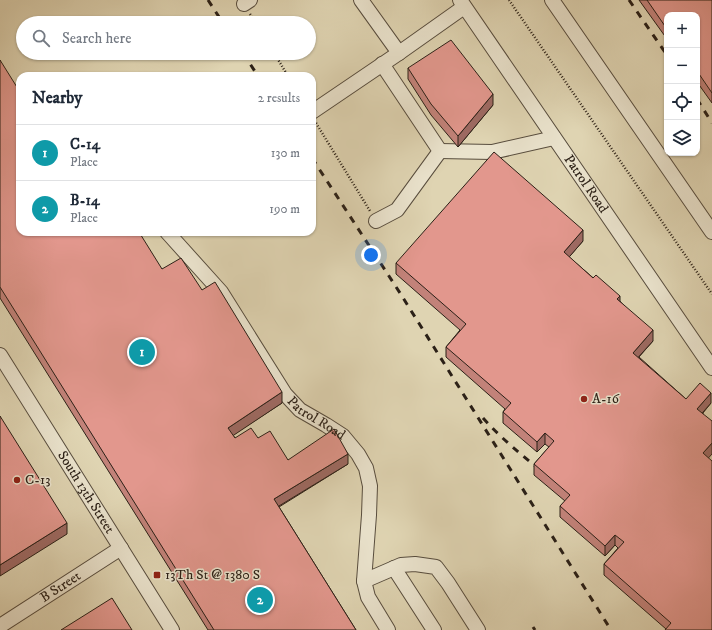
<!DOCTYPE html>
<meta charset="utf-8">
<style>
body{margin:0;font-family:"IM FELL DW Pica",serif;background:#f2f2f3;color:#1f2937}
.controls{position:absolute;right:12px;top:12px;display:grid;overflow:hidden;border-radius:8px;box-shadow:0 1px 3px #0004}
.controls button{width:36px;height:36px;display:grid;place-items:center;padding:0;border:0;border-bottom:1px solid #e0e1e3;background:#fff;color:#1f2937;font:20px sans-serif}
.you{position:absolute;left:371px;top:255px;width:14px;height:14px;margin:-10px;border:3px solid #fff;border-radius:50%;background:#1a73e8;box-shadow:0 0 0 6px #1a73e833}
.badge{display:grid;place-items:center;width:26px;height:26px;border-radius:50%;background:#d93025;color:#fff;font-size:13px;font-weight:700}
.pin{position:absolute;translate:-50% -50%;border:2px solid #fff;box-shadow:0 1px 4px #0006}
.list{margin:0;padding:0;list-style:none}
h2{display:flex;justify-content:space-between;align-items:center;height:52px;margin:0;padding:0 16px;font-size:17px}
h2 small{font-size:13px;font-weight:400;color:#747a83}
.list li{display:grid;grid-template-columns:26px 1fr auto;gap:12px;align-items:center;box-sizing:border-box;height:56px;padding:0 16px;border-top:1px solid #e0e1e3}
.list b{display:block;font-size:15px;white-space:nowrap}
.list p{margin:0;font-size:13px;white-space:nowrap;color:#747a83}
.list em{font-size:13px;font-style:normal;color:#747a83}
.icon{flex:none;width:22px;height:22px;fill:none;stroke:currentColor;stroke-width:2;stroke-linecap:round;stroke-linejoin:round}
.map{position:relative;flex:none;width:712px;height:630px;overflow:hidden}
.search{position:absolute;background:#fff;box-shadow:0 1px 3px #0004;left:16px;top:16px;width:300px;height:44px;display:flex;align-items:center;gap:10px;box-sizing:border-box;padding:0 14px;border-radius:22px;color:#747a83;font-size:15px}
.panel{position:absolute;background:#fff;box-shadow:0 1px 3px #0004;left:16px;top:72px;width:300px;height:164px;border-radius:12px}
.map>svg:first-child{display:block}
</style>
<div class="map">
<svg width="712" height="630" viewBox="0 0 712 630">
<rect width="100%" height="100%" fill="#dfd4b2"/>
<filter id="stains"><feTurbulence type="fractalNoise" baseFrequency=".005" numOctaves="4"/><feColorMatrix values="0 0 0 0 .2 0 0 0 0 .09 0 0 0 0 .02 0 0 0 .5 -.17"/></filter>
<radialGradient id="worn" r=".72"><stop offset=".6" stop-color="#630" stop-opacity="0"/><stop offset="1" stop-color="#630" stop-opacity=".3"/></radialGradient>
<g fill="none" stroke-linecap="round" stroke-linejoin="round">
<defs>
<g id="minor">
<path d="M 361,0 L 399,53"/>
<path id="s1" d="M 460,0 L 712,368"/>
<path d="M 552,0 L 712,232"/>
<path d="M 244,4 L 250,0"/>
<path d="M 312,112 L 399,53 L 464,7"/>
<path d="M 440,151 L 492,152 L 554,138"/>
<path d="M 376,221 L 397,210 L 440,151 L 382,64"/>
<path id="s2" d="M 167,232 L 221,292 L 285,394 L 300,410 L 326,425 L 343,436 L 358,454 L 366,468 L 370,486 L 369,515 L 364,581 L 368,597 L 388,630"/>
<path id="s3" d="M 0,355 L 172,630"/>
<path d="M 394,568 L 434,630"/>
<path d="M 364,581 L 401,565 L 415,564 L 436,567 L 448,583 L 478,630"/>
<path id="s4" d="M 0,626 L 121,548"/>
</g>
</defs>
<use href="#minor" stroke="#584d3e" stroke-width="16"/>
<g stroke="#2b2017" stroke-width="2.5" stroke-dasharray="1 2" stroke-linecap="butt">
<path d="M 509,0 L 712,294"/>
<path d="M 250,14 L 256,23"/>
<path d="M 274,53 L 288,76"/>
<path d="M 316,123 L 370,211"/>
</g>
<use href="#minor" stroke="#eae3cd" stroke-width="14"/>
<g stroke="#2b2017" stroke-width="3" stroke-dasharray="7 7" stroke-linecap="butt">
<path d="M 208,0 L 223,23"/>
<path d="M 629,0 L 667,55"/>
<path d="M 243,53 L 258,76"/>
<path d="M 697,99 L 712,123"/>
<path d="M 312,158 L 400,293 L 611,630"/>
<path d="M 483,418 C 500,437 519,453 539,469"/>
<path d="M 533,627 L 535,630"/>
</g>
</g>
<g fill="#c28279" stroke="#2b2017">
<path d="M 639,0 L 712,0 L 712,103 L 697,82 L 697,15 L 667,15 L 667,39 Z"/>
<path d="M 0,60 L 20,232 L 162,269 L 202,290 L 282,403 L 233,435 L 235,438 L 258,438 L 288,460 L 348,464 L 279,507 L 356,630 L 208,630 L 0,298 Z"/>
<path d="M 408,68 L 493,105 L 458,147 L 431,115 L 408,79 Z"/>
<path d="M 583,241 L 569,257 L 620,301 L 653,341 L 639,357 L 686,399 L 711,403 L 703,413 L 708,458 L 712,630 L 666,629 L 604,575 L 604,564 L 618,548 L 615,545 L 605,556 L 560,517 L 560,506 L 565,501 L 534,475 L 534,464 L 549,447 L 545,444 L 537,452 L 503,423 L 503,412 L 505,409 L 446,357 L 446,347 L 460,330 L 396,274 L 396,263 Z"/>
</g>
<g fill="#9e6a63" stroke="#2b2017">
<path d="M 493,94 L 493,105 L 458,147 L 458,136 Z"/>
<path d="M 583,230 L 583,241 L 564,263 L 564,252 Z"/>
<path d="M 620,296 L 620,306 L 617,299 Z"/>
<path d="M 653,330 L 653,341 L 633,363 L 633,353 Z"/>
<path d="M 282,392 L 282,403 L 228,439 L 228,428 Z"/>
<path d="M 711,393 L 711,403 L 697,419 L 697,409 Z"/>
<path d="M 545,433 L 545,444 L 537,452 L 537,442 Z"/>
<path d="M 712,443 L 712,454 L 703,464 L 703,453 Z"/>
<path d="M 348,454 L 348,464 L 274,509 L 274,499 Z"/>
<path d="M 67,523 L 67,534 L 0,576 L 0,565 Z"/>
<path d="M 615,535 L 615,545 L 605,556 L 605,546 Z"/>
</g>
<g fill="#e2978d" stroke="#2b2017">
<path d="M 647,0 L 712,0 L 712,93 L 697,71 L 697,15 L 667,15 L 667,29 Z"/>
<path d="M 451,40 L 493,94 L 458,136 L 431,104 L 408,68 Z"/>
<path d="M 0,60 L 20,92 L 20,232 L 139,232 L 162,269 L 181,258 L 202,290 L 215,282 L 282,392 L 228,428 L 235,438 L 251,428 L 258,438 L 270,431 L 288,460 L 334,429 L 348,454 L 274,499 L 356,630 L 214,630 L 0,287 Z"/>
<path d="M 494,152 L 583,230 L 564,252 L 593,278 L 596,275 L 620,296 L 617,299 L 653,330 L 633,353 L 686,399 L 700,383 L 711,393 L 697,409 L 712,421 L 712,443 L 703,453 L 712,461 L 712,630 L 665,630 L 671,623 L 604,564 L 624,542 L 615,535 L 605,546 L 560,506 L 570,495 L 534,464 L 554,441 L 545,433 L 537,442 L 503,412 L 511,403 L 446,347 L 466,324 L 396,263 Z"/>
<path d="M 0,416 L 67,523 L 0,565 Z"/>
<path d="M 112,598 L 132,630 L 61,630 Z"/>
</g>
<g fill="#8f2418" stroke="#eae3cd" stroke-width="1.5">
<circle cx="584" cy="399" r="4"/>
<circle cx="17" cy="480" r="4"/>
<rect x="153" y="571" width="8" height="8" rx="2"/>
</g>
<g text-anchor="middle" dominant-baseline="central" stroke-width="3" stroke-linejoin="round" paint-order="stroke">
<g font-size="14" fill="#2b2017" stroke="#eae3cd">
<text stroke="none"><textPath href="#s1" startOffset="223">Patrol Road</textPath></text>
<text stroke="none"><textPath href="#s2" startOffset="241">Patrol Road</textPath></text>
<text stroke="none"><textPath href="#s3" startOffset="162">South 13th Street</textPath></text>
<text stroke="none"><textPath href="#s4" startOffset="72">B Street</textPath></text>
</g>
<g font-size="14" fill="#2b2017" stroke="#eae3cd" text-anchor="start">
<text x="592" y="399">A-16</text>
<text x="25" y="480">C-13</text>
<text x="165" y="575">13Th St @ 1380 S</text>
</g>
</g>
<rect width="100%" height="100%" filter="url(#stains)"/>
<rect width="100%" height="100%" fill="url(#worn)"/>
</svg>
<div class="controls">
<button>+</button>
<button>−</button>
<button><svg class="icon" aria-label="locate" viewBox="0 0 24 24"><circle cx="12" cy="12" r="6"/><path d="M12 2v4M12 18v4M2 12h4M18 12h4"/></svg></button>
<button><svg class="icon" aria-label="layers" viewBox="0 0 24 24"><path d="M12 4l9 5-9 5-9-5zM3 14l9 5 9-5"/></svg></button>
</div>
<div class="you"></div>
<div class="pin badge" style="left:142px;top:352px;background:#0f9aa8">1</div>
<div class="pin badge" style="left:260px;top:600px;background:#0f9aa8">2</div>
<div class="search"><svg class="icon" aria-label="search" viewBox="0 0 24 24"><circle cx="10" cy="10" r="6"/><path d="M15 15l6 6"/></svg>Search here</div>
<section class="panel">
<h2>Nearby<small>2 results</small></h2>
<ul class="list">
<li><span class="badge" style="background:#0f9aa8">1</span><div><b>C-14</b><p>Place</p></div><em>130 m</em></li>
<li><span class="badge" style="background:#0f9aa8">2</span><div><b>B-14</b><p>Place</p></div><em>190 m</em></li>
</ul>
</section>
</div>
